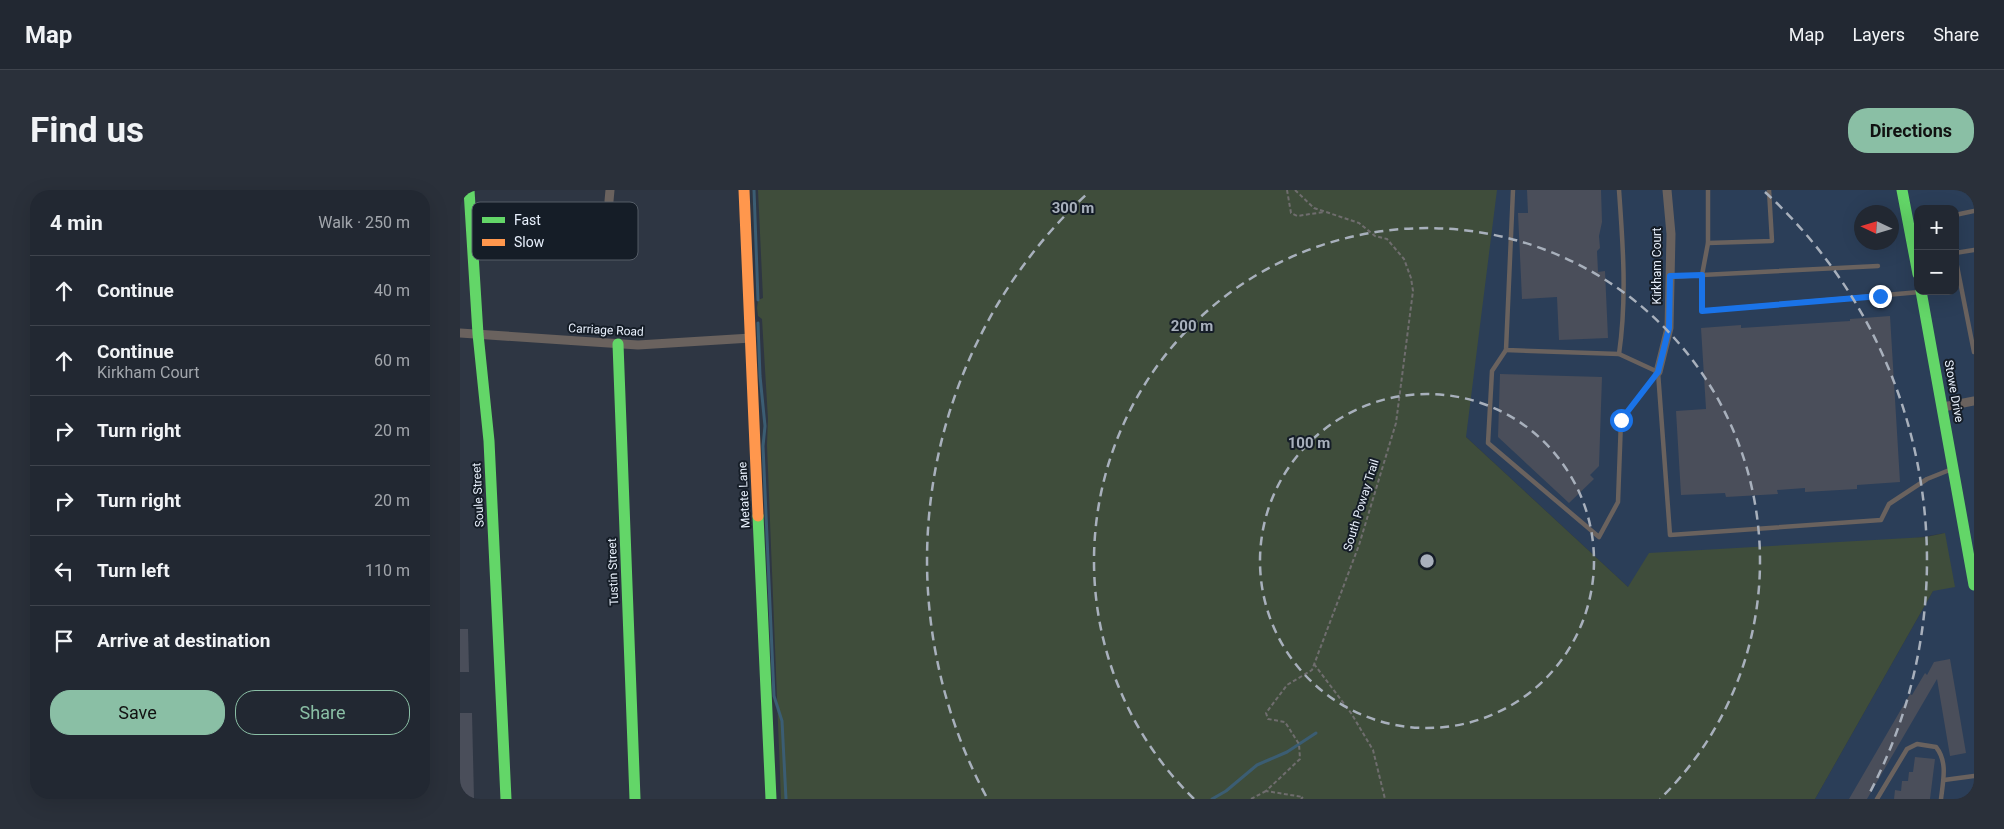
<!DOCTYPE html>
<meta charset="utf-8">
<style>
body{margin:0;font-family:Roboto,sans-serif;background:#2a303a;color:#f1f3f6}
.controls{position:absolute;right:15px;top:15px;display:grid;overflow:hidden;border-radius:10px;box-shadow:0 5px 20px #0002}
.controls button{width:45px;height:45px;display:grid;place-items:center;padding:0;border:0;border-bottom:1px solid #3f444d;background:#222832;color:#f1f3f6;font:25px sans-serif}
.compass{position:absolute;left:1394px;top:15px;width:45px;height:45px;border-radius:50%;background:#222832;box-shadow:0 5px 20px #0002;rotate:274deg}
.stop{position:absolute;width:15px;height:15px;margin:-11px;border:4px solid #1a73e8;border-radius:50%;background:#fff}
.stop.end{background:#1a73e8;border-color:#fff;box-shadow:0 1px 5px #0008}
.list{margin:0;padding:0;list-style:none}
h2{display:flex;justify-content:space-between;align-items:center;height:65px;margin:0;padding:0 20px;font-size:21px}
h2 small{font-size:16px;font-weight:400;color:#a2a6ac}
.list li{display:grid;grid-template-columns:32px 1fr auto;gap:15px;align-items:center;box-sizing:border-box;height:70px;padding:0 20px;border-top:1px solid #3f444d}
.list b{display:block;font-size:19px;white-space:nowrap}
.list p{margin:0;font-size:16px;white-space:nowrap;color:#a2a6ac}
.list em{font-size:16px;font-style:normal;color:#a2a6ac}
.actions{display:flex;gap:10px;padding:15px 20px}
.actions a{flex:1;padding:11px 0;border:1px solid #8abfa5;border-radius:20px;text-align:center;font-size:18px;color:#8abfa5}
.actions .main{background:#8abfa5;color:#111}
.icon{flex:none;width:28px;height:28px;fill:none;stroke:currentColor;stroke-width:2;stroke-linecap:round;stroke-linejoin:round}
.map{position:relative;flex:none;width:1514px;height:609px;overflow:hidden;border-radius:20px}
header{display:flex;align-items:center;gap:30px;box-sizing:border-box;height:70px;padding:0 25px;background:#222832;border-bottom:1px solid #3f444d}
header strong{font-size:24px}
nav{display:flex;gap:28px;margin-inline-start:auto;font-size:18px}
.intro{display:flex;align-items:center;justify-content:space-between;box-sizing:border-box;height:120px;padding:0 30px}
h1{margin:0;font-size:35px}
.button{padding:12px 22px;border-radius:20px;background:#8abfa5;color:#111;font-size:18px;font-weight:700}
main{display:flex;gap:30px;padding:0 30px}
aside{flex:1;background:#222832;border-radius:20px;box-shadow:0 5px 20px #0002}
.map>svg:first-child{display:block}
</style>
<header>
<strong>Map</strong>
<nav><a>Map</a><a>Layers</a><a>Share</a></nav>
</header>
<div class="intro"><h1>Find us</h1><a class="button">Directions</a></div>
<main>
<aside>
<h2>4 min<small>Walk · 250 m</small></h2>
<ul class="list">
<li><svg class="icon" aria-label="ahead" viewBox="0 0 24 24"><path d="M12 20V5M6 11l6-6 6 6"/></svg><div><b>Continue</b></div><em>40 m</em></li>
<li><svg class="icon" aria-label="ahead" viewBox="0 0 24 24"><path d="M12 20V5M6 11l6-6 6 6"/></svg><div><b>Continue</b><p>Kirkham Court</p></div><em>60 m</em></li>
<li><svg class="icon" aria-label="right" viewBox="0 0 24 24"><path d="M7 20v-9h11M14 6l5 5-5 5"/></svg><div><b>Turn right</b></div><em>20 m</em></li>
<li><svg class="icon" aria-label="right" viewBox="0 0 24 24"><path d="M7 20v-9h11M14 6l5 5-5 5"/></svg><div><b>Turn right</b></div><em>20 m</em></li>
<li><svg class="icon" aria-label="left" viewBox="0 0 24 24"><path d="M17 20v-9H6M10 6l-5 5 5 5"/></svg><div><b>Turn left</b></div><em>110 m</em></li>
<li><svg class="icon" aria-label="arrive" viewBox="0 0 24 24"><path d="M6 21V4h12l-3 4 3 4H6"/></svg><div><b>Arrive at destination</b></div></li>
</ul>
<div class="actions"><a class="main">Save</a><a>Share</a></div>
</aside>
<div class="map">
<svg width="1514" height="609" viewBox="0 0 1514 609">
<rect width="100%" height="100%" fill="#2e3643"/>
<path fill="#2b3e58" fill-rule="evenodd" d="M 987,0 L 1514,0 L 1514,609 L 1355,609 L 1473,401 L 1485,343 L 1168,397 L 949,194 ZM 1458,19 L 1495,19 L 1495,101 L 1458,101 ZM 1402,22 L 1432,22 L 1432,52 L 1402,52 Z"/>
<path fill="#3f4d3b" d="M 298,0 L 1037,0 L 1006,247 L 1168,397 L 1189,363 L 1466,347 L 1485,343 L 1495,397 L 1473,401 L 1355,609 L 321,609 L 307,255 L 308,229 L 302,129 L 298,126 L 297,118 L 298,110 L 303,108 Z"/>
<g fill="none" stroke-linecap="round" stroke-linejoin="round">
<g stroke="#3b5d73" stroke-width="3">
<path d="M 294,0 L 298,110"/>
<path d="M 298,133 L 300,186 L 305,236 L 303,256 L 314,506 L 322,531 L 326,609"/>
<path d="M 752,609 L 766,601 L 797,575 L 827,562 L 856,543"/>
</g>
</g>
<g fill="#4a4e5a">
<path d="M 1067,0 L 1141,0 L 1142,32 L 1139,46 L 1140,58 L 1137,61 L 1138,82 L 1145,81 L 1148,148 L 1099,150 L 1097,107 L 1062,109 L 1058,23 L 1068,23 Z"/>
<path d="M 1430,126 L 1440,292 L 1397,295 L 1397,299 L 1345,302 L 1345,298 L 1317,300 L 1318,304 L 1266,307 L 1265,303 L 1221,305 L 1216,221 L 1246,219 L 1241,138 L 1281,135 L 1281,138 L 1390,131 L 1390,129 Z"/>
<path d="M 1040,184 L 1142,187 L 1139,276 L 1130,285 L 1134,289 L 1109,313 L 1038,247 Z"/>
<path d="M 0,439 L 8,439 L 9,482 L 0,482 Z"/>
<path d="M 1490,469 L 1506,563 L 1490,566 L 1477,489 L 1407,609 L 1389,609 L 1450,504 L 1452,505 L 1465,483 L 1467,485 L 1474,472 Z"/>
<path d="M 0,523 L 12,523 L 14,609 L 0,609 Z"/>
<path d="M 1455,567 L 1475,569 L 1470,609 L 1434,609 L 1435,600 L 1441,601 L 1442,591 L 1448,591 L 1449,582 L 1453,582 Z"/>
</g>
<g fill="none" stroke-linecap="round" stroke-linejoin="round">
<g stroke="#6f6d6e" stroke-width="2" stroke-dasharray="4 2.5" stroke-linecap="butt">
<path d="M 827,0 L 831,23 L 837,26 L 864,22"/>
<path d="M 835,0 L 854,18 L 899,33 L 915,46 L 927,49 L 944,69 L 951,88 L 953,101 L 936,233 L 899,355 L 852,480 L 827,495 L 806,523 L 808,529 L 825,532 L 839,554 L 840,569 L 806,601 L 843,607 L 841,609"/>
<path d="M 854,474 L 891,523 L 913,560 L 925,609"/>
<path d="M 791,609 L 806,601"/>
</g>
<g stroke="#6a625e" stroke-width="4.5">
<path d="M 1053,0 L 1046,160 L 1159,164 L 1198,182"/>
<path d="M 1495,25 L 1514,21"/>
<path d="M 1248,53 L 1312,51 L 1309,0"/>
<path d="M 1495,63 L 1514,60"/>
<path d="M 1495,66 L 1514,162"/>
<path d="M 1418,76 L 1242,85 L 1242,121 L 1460,102"/>
<path d="M 1210,87 L 1242,85 L 1248,53 L 1248,0"/>
<path d="M 1046,160 L 1032,181 L 1028,253 L 1139,347 L 1158,312 L 1161,230 L 1198,182"/>
<path d="M 1159,164 C 1167,109 1163,55 1159,0"/>
<path d="M 1198,182 L 1210,345 L 1421,330 L 1429,314 L 1467,289 L 1492,279"/>
<path d="M 1484,590 L 1514,586"/>
<path d="M 1417,609 L 1447,559 L 1457,554 L 1476,557 C 1488,572 1483,591 1481,609"/>
</g>
<g stroke="#6a625e" stroke-width="9">
<path d="M 149,11 L 150,0"/>
<path d="M 0,143 L 178,155 L 291,148"/>
<path d="M 1198,182 L 1209,138 L 1211,44 L 1207,0"/>
<path d="M 1483,217 L 1514,211"/>
</g>
<g stroke="#63d668" stroke-width="11">
<path d="M 9,0 L 18,144 L 29,251 L 46,609"/>
<path d="M 1442,0 L 1458,84"/>
<path d="M 1461,101 L 1514,395"/>
<path d="M 158,154 L 175,609"/>
<path d="M 298,326 L 311,609"/>
</g>
<path stroke="#ff974d" stroke-width="11" d="M 284,0 L 298,326"/>
</g>
<g fill="none" stroke-linecap="round" stroke-linejoin="round">
<path stroke="#1a73e8" stroke-width="6" d="M 1161,230 L 1198,182 L 1209,138 L 1210,86 L 1242,85 L 1242,121 L 1420,106"/>
</g>
<g fill="none" stroke="#a8b0bc" stroke-width="2.5" stroke-dasharray="9 6">
<circle cx="967" cy="371" r="167"/>
<path d="M734 609A333 333 0 1 1 1200 609"/>
<path d="M526 606A500 500 0 0 1 629 2M1305 2A500 500 0 0 1 1408 606"/>
</g>
<g text-anchor="middle" dominant-baseline="central" stroke-width="4" stroke-linejoin="round" paint-order="stroke">
<g font-size="12" fill="#e9f1fd" stroke="#151d27">
<text transform="translate(1197 76) rotate(-90)">Kirkham Court</text>
<text transform="translate(146 140) rotate(3)">Carriage Road</text>
<text transform="translate(1494 201) rotate(80)">Stowe Drive</text>
<text transform="translate(18 305) rotate(-93)">Soule Street</text>
<text transform="translate(284 305) rotate(-93)">Metate Lane</text>
<text transform="translate(901 315) rotate(-73)">South Poway Trail</text>
<text transform="translate(153 382) rotate(-92)">Tustin Street</text>
</g>
</g>
<rect x="12" y="12" width="166" height="58" rx="8" fill="#151d27" stroke="#555d67" stroke-width="1"/>
<rect x="22" y="27" width="23" height="6" fill="#63d668"/>
<rect x="22" y="49" width="23" height="7" fill="#ff974d"/>
<g font-size="14" fill="#e9f1fd">
<text x="54" y="35">Fast</text>
<text x="54" y="57">Slow</text>
</g>
<circle cx="967" cy="371" r="8" fill="#a8b0bc" stroke="#151d27" stroke-width="2.5"/>
<g font-size="15" text-anchor="middle" font-weight="bold" fill="#a8b0bc" stroke="#151d27" stroke-width="4" stroke-linejoin="round" paint-order="stroke">
<text x="613" y="23">300 m</text>
<text x="732" y="141">200 m</text>
<text x="849" y="258">100 m</text>
</g>
</svg>
<div class="controls">
<button>+</button>
<button>−</button>
</div>
<svg class="compass" viewBox="-18 -18 36 36"><path d="M0-13l5 13h-10z" fill="#e53935"/><path d="M0 13l5-13h-10z" fill="#a2a6ac"/></svg>
<div class="stop" style="left:1161px;top:230px"></div>
<div class="stop end" style="left:1420px;top:106px"></div>
</div>
</main>
